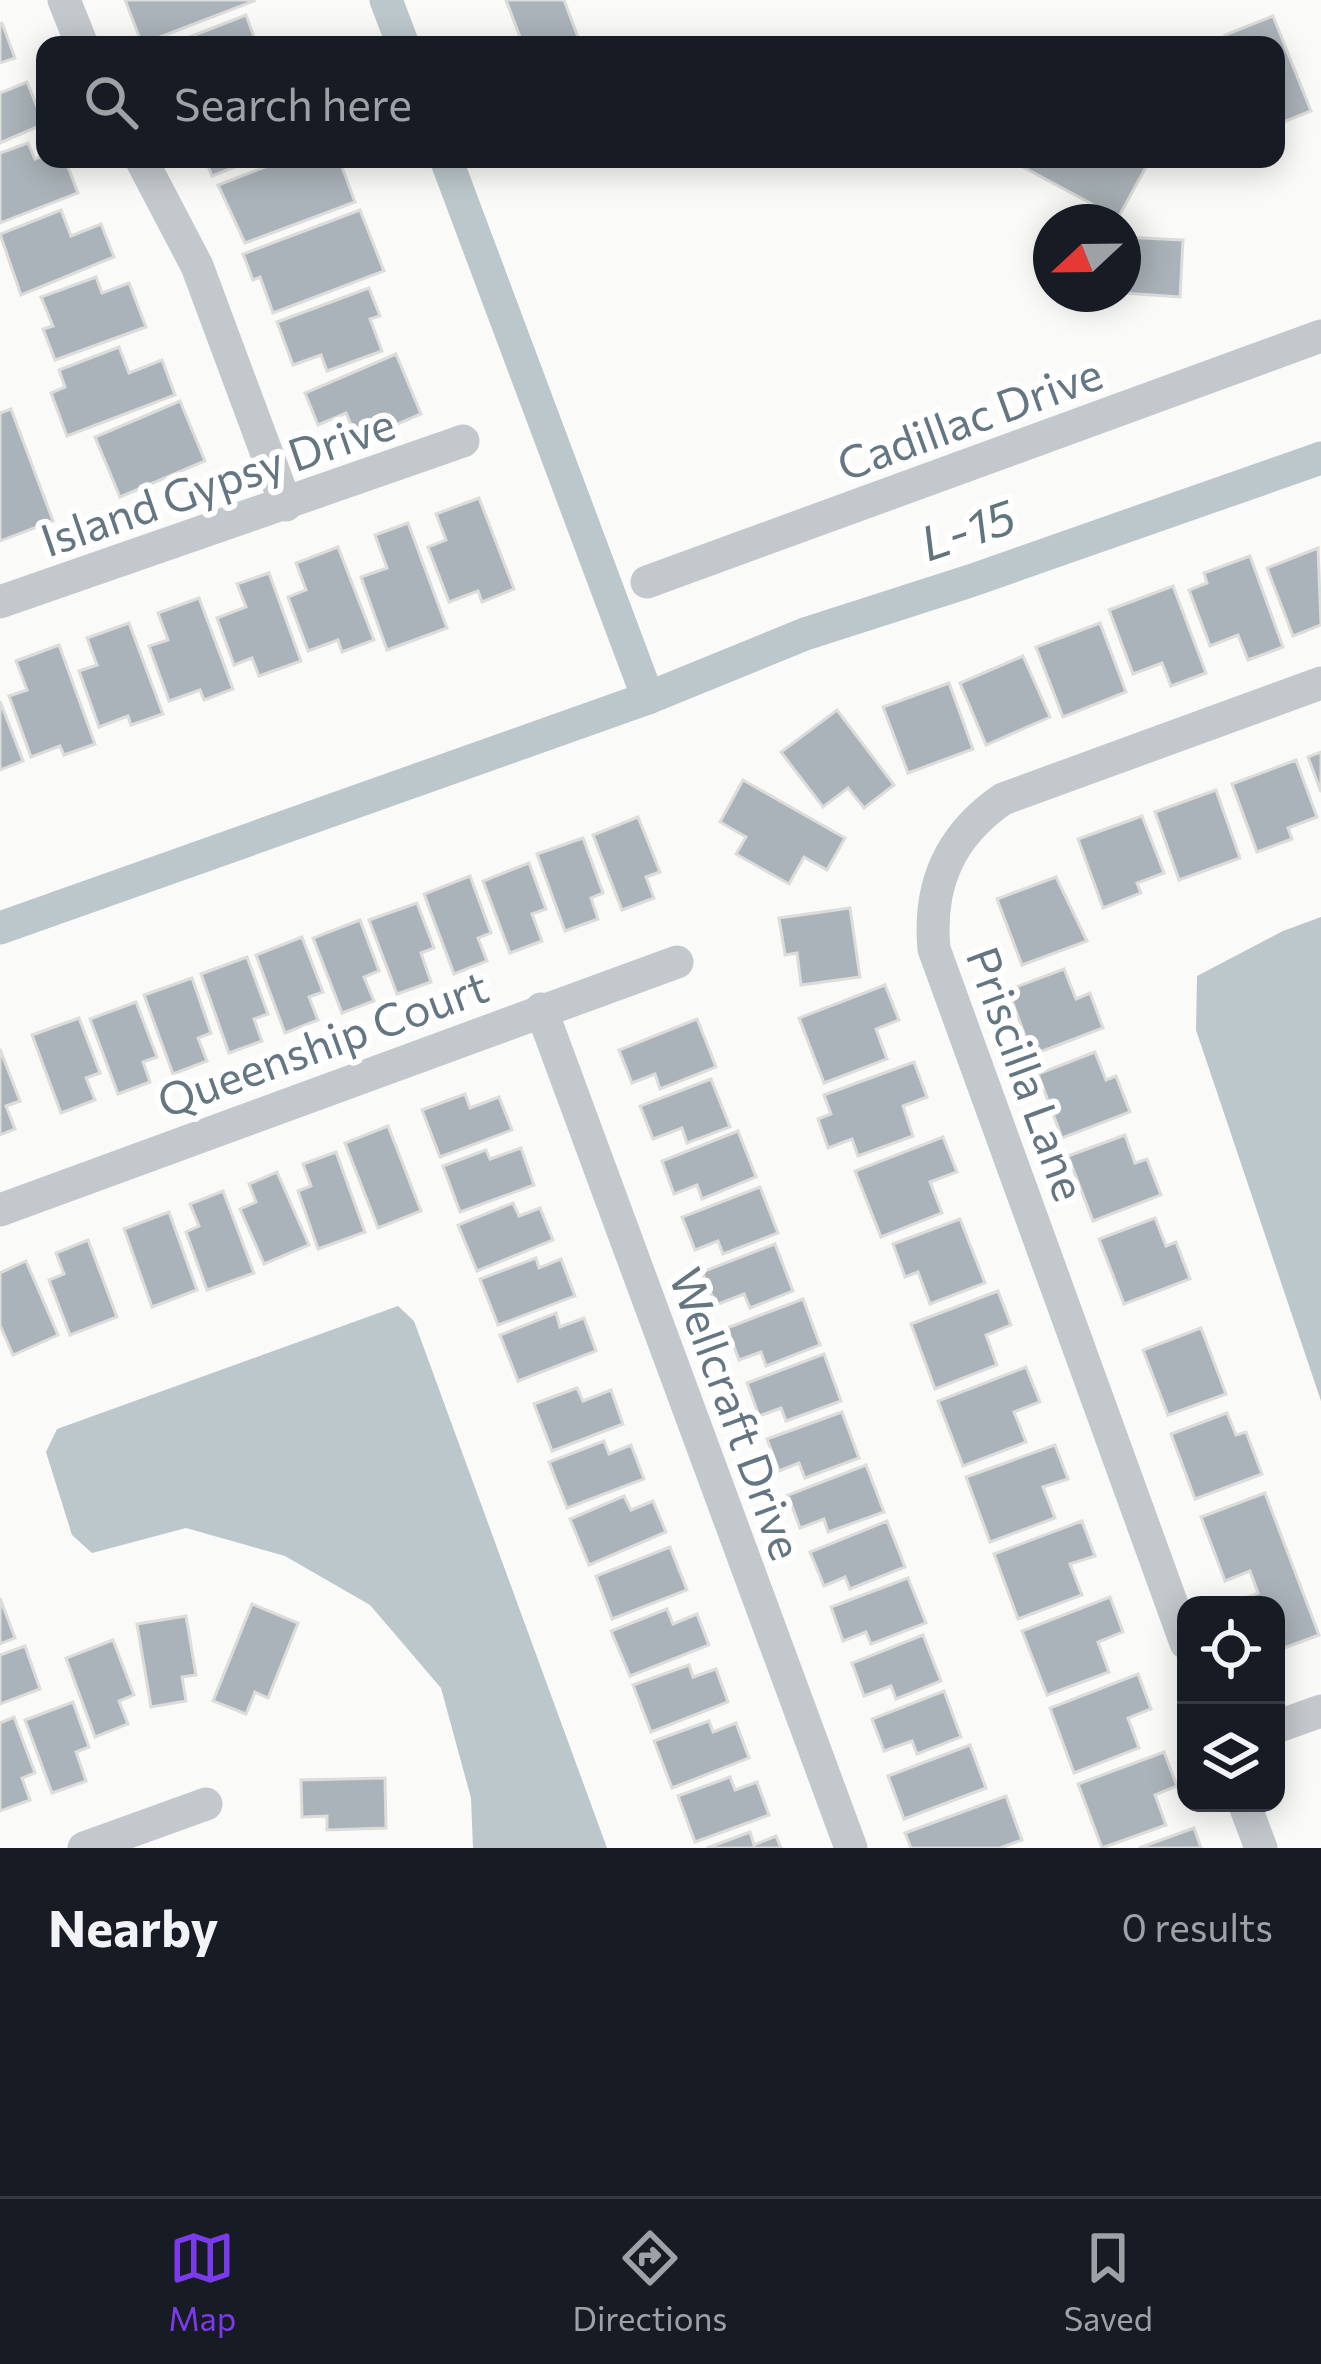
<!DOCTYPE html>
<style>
body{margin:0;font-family:Commissioner,sans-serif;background:#242831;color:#f1f3f6}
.controls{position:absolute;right:36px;bottom:36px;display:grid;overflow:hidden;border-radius:24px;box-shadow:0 6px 30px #0003}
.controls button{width:108px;height:108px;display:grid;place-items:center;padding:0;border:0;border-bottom:3px solid #363941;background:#171b24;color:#f1f3f6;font:60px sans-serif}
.compass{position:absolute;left:1033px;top:204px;width:108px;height:108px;border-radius:50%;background:#171b24;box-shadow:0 6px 30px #0003;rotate:248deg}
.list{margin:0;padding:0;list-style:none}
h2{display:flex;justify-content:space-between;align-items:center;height:156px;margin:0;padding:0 48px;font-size:51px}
h2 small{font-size:39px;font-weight:400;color:#9ea1a6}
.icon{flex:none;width:66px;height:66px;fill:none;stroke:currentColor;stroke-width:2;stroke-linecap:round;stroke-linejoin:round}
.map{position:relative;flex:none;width:1321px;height:1848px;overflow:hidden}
.search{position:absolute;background:#171b24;box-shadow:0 6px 30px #0003;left:36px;right:36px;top:36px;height:132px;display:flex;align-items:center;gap:30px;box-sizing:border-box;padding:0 42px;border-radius:24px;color:#9ea1a6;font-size:45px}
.sheet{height:348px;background:#171b24}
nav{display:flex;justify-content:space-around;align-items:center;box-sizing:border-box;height:168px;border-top:3px solid #363941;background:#171b24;font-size:33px;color:#9ea1a6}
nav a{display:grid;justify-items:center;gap:6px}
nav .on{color:#7c3aed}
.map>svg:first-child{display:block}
</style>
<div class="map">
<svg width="1321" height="1848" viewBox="0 0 1321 1848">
<rect width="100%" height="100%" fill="#fafaf8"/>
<g fill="#bbc7cb">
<path d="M 1321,917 L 1321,1401 L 1196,1030 L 1197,976 L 1283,931 Z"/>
<path d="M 398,1306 L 414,1321 L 607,1848 L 473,1848 L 471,1798 L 441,1688 L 370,1605 L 285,1556 L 186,1528 L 92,1553 L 72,1535 L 46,1452 L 57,1429 Z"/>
</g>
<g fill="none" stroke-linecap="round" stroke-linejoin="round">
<g stroke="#bbc7cb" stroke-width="33">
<path d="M 386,0 L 403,45"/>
<path d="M 446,159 L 648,698"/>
<path d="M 0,928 L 648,698 L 805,634 L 970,581 L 1321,458"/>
</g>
</g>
<g fill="#aab3b9" stroke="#dcdcda" stroke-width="3">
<path d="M 125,0 L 253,0 L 254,1 L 142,44 Z"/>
<path d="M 506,0 L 564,0 L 578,37 L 558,45 L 523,45 Z"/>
<path d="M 246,15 L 257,45 L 169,45 Z"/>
<path d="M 1273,16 L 1311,111 L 1276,125 L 1276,45 L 1229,45 L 1225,35 Z"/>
<path d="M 2,23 L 15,58 L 0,63 L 0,24 Z"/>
<path d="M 27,82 L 44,124 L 0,143 L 0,93 Z"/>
<path d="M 28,143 L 35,159 L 45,155 L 45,159 L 65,159 L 78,193 L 0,223 L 0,153 Z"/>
<path d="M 205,159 L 256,159 L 212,176 Z"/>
<path d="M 286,159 L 339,159 L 355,202 L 245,243 L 218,185 Z"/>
<path d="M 1131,159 L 1146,167 L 1118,218 L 1010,160 Z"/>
<path d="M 61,210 L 71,236 L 101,224 L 114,257 L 21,295 L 0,234 Z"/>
<path d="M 360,210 L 384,271 L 273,313 L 260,277 L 253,280 L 243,254 Z"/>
<path d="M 1123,237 L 1183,240 L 1180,297 L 1123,293 Z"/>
<path d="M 96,277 L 102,293 L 129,283 L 146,327 L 55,360 L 43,329 L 53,326 L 41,297 Z"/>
<path d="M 369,288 L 380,316 L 370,319 L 382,351 L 327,371 L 321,355 L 293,365 L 277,322 Z"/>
<path d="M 119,347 L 129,373 L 162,360 L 175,395 L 67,436 L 51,393 L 65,387 L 59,370 Z"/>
<path d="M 396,354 L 421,414 L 358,441 L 346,413 L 318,425 L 305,393 Z"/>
<path d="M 180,401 L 205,461 L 120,497 L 95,437 Z"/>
<path d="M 11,409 L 53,521 L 0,541 L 0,413 Z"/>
<path d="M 479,498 L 514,589 L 482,602 L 478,591 L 449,602 L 428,547 L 446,540 L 436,514 Z"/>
<path d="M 408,523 L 447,628 L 387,650 L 361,577 L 387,568 L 375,535 Z"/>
<path d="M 338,547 L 374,640 L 342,652 L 338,640 L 308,651 L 288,597 L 306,590 L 296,563 Z"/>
<path d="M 1318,548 L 1321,625 L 1293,636 L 1267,568 Z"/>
<path d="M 1250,556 L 1283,647 L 1248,660 L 1238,635 L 1210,646 L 1189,590 L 1207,583 L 1204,573 Z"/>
<path d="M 269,573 L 301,661 L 259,676 L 252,658 L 234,665 L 217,618 L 246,607 L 237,584 Z"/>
<path d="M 1173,586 L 1206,673 L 1171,686 L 1162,663 L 1133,674 L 1109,610 Z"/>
<path d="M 199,598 L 233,689 L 204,700 L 200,690 L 169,701 L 149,646 L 168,640 L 158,613 Z"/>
<path d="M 129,623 L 163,714 L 131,725 L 128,716 L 99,727 L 79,671 L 97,665 L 87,638 Z"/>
<path d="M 1100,623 L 1126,692 L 1063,717 L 1036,647 Z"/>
<path d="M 59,645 L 95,744 L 64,755 L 60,746 L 31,757 L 9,696 L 27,690 L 16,661 Z"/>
<path d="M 1023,656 L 1050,717 L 986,745 L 960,683 Z"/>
<path d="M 949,683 L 973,749 L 908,773 L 883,707 Z"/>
<path d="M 0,701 L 23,761 L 0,770 Z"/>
<path d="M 837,710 L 894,785 L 864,808 L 848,788 L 823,807 L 781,752 Z"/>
<path d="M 1321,752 L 1321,792 L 1308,757 Z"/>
<path d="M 1296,760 L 1317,817 L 1288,828 L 1292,839 L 1257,852 L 1232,784 Z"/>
<path d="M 743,780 L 845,838 L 827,870 L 804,857 L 789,884 L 736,854 L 746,837 L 720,822 Z"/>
<path d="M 1216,790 L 1240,858 L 1179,880 L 1155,812 Z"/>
<path d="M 1142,816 L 1164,873 L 1137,883 L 1141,893 L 1103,908 L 1078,839 Z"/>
<path d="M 638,817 L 660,872 L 646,877 L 654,898 L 622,910 L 593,835 Z"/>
<path d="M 583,838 L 603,893 L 591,898 L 598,919 L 565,931 L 537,854 Z"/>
<path d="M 529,863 L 546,909 L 532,914 L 542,941 L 510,953 L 483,881 Z"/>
<path d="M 470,876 L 491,933 L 478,938 L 487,961 L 454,974 L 424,894 Z"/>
<path d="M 1056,877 L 1087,941 L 1022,965 L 997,899 Z"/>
<path d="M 417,903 L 434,948 L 421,953 L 431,982 L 397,994 L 369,920 Z"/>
<path d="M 850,908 L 860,977 L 801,985 L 797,953 L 785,955 L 779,918 Z"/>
<path d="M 360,920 L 379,971 L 364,977 L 374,1001 L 342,1013 L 313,938 Z"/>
<path d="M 302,937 L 323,992 L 309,997 L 318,1020 L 285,1033 L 256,955 Z"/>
<path d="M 247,957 L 268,1014 L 254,1019 L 262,1041 L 229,1053 L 201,974 Z"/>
<path d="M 1064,969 L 1076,999 L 1090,993 L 1103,1028 L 1032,1055 L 1008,990 Z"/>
<path d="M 192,978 L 211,1033 L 198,1038 L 207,1061 L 173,1074 L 144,995 Z"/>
<path d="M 885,985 L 899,1020 L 876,1029 L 887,1059 L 824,1083 L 799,1018 Z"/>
<path d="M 136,1002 L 157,1057 L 143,1062 L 150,1082 L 118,1094 L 90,1019 Z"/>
<path d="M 79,1018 L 100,1073 L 86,1078 L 95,1100 L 61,1113 L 32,1035 Z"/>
<path d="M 697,1019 L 716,1067 L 660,1089 L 655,1074 L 632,1083 L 619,1050 Z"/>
<path d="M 0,1049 L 20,1101 L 6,1106 L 15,1129 L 0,1135 Z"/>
<path d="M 1095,1052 L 1106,1080 L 1116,1076 L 1130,1112 L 1062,1138 L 1038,1074 Z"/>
<path d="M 914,1062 L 927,1097 L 903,1106 L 913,1136 L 858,1156 L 852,1139 L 828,1148 L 818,1119 L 831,1114 L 824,1095 Z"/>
<path d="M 711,1079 L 730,1127 L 687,1143 L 682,1128 L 653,1139 L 640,1106 Z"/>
<path d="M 465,1094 L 470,1108 L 499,1097 L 512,1130 L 440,1157 L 422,1110 Z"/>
<path d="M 388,1126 L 421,1211 L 378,1228 L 345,1143 Z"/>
<path d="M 738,1131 L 756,1177 L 702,1199 L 697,1185 L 674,1194 L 662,1161 Z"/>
<path d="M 1125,1135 L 1135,1163 L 1147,1159 L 1161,1195 L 1093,1221 L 1068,1156 Z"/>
<path d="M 943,1137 L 957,1172 L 930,1182 L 942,1213 L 881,1237 L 855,1171 Z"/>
<path d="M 521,1148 L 534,1185 L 460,1212 L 443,1166 L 486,1150 L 490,1159 Z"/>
<path d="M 336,1152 L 365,1232 L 318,1249 L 298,1191 L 311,1186 L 303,1164 Z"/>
<path d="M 277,1172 L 309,1245 L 264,1264 L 240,1209 L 256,1202 L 249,1184 Z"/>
<path d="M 760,1187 L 778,1233 L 723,1254 L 718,1241 L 695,1250 L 682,1217 Z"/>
<path d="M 223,1191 L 254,1273 L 207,1290 L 186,1232 L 199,1226 L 190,1204 Z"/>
<path d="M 513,1203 L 519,1216 L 540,1208 L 553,1240 L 477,1271 L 458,1225 Z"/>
<path d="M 169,1212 L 197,1290 L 152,1307 L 124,1229 Z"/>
<path d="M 1155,1218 L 1166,1246 L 1176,1242 L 1190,1279 L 1124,1304 L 1099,1239 Z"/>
<path d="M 960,1219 L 985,1283 L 930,1304 L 918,1272 L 905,1277 L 893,1244 Z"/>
<path d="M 88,1240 L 117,1317 L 70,1335 L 49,1280 L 64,1274 L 56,1253 Z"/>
<path d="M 775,1244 L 793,1291 L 750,1308 L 744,1294 L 716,1305 L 702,1272 Z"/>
<path d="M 536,1258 L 539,1268 L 561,1259 L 575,1296 L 498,1325 L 480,1279 Z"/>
<path d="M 26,1261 L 58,1335 L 13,1355 L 0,1325 L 0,1273 Z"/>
<path d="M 998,1291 L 1011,1325 L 986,1335 L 997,1365 L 935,1389 L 911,1324 Z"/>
<path d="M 803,1299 L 820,1345 L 766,1366 L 761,1352 L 739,1360 L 727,1328 Z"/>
<path d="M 556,1313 L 560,1327 L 584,1318 L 596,1351 L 518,1381 L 500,1335 Z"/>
<path d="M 1201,1328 L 1226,1394 L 1168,1415 L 1143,1350 Z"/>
<path d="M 824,1354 L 841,1401 L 786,1421 L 781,1408 L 759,1416 L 747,1383 Z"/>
<path d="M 1026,1367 L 1040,1402 L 1014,1412 L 1026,1442 L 963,1466 L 938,1401 Z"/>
<path d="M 577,1388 L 583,1401 L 611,1390 L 623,1424 L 552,1451 L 534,1404 Z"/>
<path d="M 842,1412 L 859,1458 L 805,1478 L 799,1463 L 779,1471 L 767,1439 Z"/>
<path d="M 1227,1413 L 1236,1435 L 1246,1432 L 1262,1474 L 1195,1499 L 1171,1434 Z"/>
<path d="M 604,1441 L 609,1454 L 631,1445 L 644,1479 L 567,1508 L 549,1462 Z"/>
<path d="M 1055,1445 L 1068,1479 L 1043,1487 L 1055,1518 L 990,1542 L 966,1477 Z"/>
<path d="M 866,1465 L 884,1512 L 828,1532 L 824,1519 L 800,1528 L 788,1495 Z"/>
<path d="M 1265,1493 L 1319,1635 L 1276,1651 L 1276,1605 L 1237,1605 L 1235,1602 L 1258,1593 L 1250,1571 L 1225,1581 L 1201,1517 Z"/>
<path d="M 624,1496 L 631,1510 L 653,1501 L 666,1532 L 589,1565 L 570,1519 Z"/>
<path d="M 887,1521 L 905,1567 L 850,1589 L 845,1577 L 824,1586 L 810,1552 Z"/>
<path d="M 1082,1521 L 1095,1556 L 1070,1564 L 1082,1595 L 1018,1619 L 994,1554 Z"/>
<path d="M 670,1547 L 687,1590 L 612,1619 L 596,1576 Z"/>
<path d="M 908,1578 L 926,1623 L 871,1644 L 866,1632 L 843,1641 L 831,1607 Z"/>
<path d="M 1110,1597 L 1123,1632 L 1098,1642 L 1109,1672 L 1047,1695 L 1022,1631 Z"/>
<path d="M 0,1598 L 15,1638 L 0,1644 Z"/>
<path d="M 252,1604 L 298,1623 L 268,1698 L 255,1692 L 246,1714 L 213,1701 Z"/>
<path d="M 667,1609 L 673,1624 L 697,1614 L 709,1645 L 630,1676 L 611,1631 Z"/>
<path d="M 186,1616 L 196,1675 L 182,1677 L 186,1701 L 151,1707 L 137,1624 Z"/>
<path d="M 923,1635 L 941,1681 L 896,1699 L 891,1686 L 864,1696 L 852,1663 Z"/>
<path d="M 113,1640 L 134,1695 L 119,1701 L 128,1724 L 95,1737 L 66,1658 Z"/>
<path d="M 25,1646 L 40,1689 L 0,1704 L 0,1655 Z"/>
<path d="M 689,1665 L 693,1677 L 716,1669 L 728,1702 L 651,1732 L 633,1685 Z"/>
<path d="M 1138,1674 L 1151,1709 L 1128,1718 L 1139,1748 L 1074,1773 L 1050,1708 Z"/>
<path d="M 944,1691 L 961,1737 L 917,1754 L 912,1741 L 884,1751 L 872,1719 Z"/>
<path d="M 73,1702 L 89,1747 L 76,1752 L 86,1781 L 52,1793 L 25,1720 Z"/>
<path d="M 14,1717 L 35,1773 L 22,1778 L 30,1800 L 0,1811 L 0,1723 Z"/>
<path d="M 709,1721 L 713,1732 L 736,1723 L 749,1758 L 672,1788 L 654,1741 Z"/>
<path d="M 970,1745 L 986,1788 L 904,1819 L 888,1776 Z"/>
<path d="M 1164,1752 L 1177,1786 L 1155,1795 L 1166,1825 L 1102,1848 L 1078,1784 Z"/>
<path d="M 730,1777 L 735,1790 L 757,1782 L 769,1815 L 695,1842 L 678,1796 Z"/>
<path d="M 385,1778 L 386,1828 L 327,1830 L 327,1816 L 302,1817 L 301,1780 Z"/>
<path d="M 1006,1796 L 1022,1840 L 1000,1848 L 911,1848 L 905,1833 Z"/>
<path d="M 1194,1828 L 1201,1848 L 1139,1848 Z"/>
<path d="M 750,1832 L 754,1845 L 776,1836 L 781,1848 L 707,1848 Z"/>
</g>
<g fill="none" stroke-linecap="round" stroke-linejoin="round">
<g stroke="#c3c8cc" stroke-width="33">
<path d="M 64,0 L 82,45"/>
<path d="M 141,159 L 197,266 L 286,505"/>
<path d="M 647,582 L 1321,336"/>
<path d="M 0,602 L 463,441"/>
<path d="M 541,1009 L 851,1848"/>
<path d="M 0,1210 L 677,962"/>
<path d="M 1186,1643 L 934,949 C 928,885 949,836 1003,799 L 1321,683"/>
<path d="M 1276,1727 L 1321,1711"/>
<path d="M 1244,1803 L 1261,1848"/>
<path d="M 84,1848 L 206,1804"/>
</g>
</g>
<g text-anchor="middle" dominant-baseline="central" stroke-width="12" stroke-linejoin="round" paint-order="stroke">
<g font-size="45" fill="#657683" stroke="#fff">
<text transform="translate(969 417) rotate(-20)">Cadillac Drive</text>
<text transform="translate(217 480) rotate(-19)">Island Gypsy Drive</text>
<text transform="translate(322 1042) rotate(-20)">Queenship Court</text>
<text transform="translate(1028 1073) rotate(70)">Priscilla Lane</text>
<text transform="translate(738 1413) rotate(70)">Wellcraft Drive</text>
</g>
<g font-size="48" font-style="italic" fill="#60757c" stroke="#fff">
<text transform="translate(967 528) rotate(-19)">L-15</text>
</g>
</g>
</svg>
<div class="controls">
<button><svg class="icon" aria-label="locate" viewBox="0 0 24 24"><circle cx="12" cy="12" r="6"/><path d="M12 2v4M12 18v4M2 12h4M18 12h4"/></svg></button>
<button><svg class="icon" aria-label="layers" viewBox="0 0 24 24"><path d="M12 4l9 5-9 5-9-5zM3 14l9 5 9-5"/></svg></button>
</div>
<svg class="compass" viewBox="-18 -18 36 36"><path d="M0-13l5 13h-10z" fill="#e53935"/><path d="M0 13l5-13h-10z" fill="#9ea1a6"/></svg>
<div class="search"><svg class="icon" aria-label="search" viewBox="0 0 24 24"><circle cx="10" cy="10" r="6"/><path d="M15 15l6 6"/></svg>Search here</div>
</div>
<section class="sheet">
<h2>Nearby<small>0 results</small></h2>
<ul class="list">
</ul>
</section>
<nav>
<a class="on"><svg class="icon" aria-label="map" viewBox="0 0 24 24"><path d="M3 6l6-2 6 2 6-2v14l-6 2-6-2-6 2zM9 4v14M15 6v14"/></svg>Map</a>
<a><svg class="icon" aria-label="directions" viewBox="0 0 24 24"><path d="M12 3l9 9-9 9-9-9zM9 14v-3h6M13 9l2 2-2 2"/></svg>Directions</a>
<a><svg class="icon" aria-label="saved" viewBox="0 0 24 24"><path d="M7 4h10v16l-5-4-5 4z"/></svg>Saved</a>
</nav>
